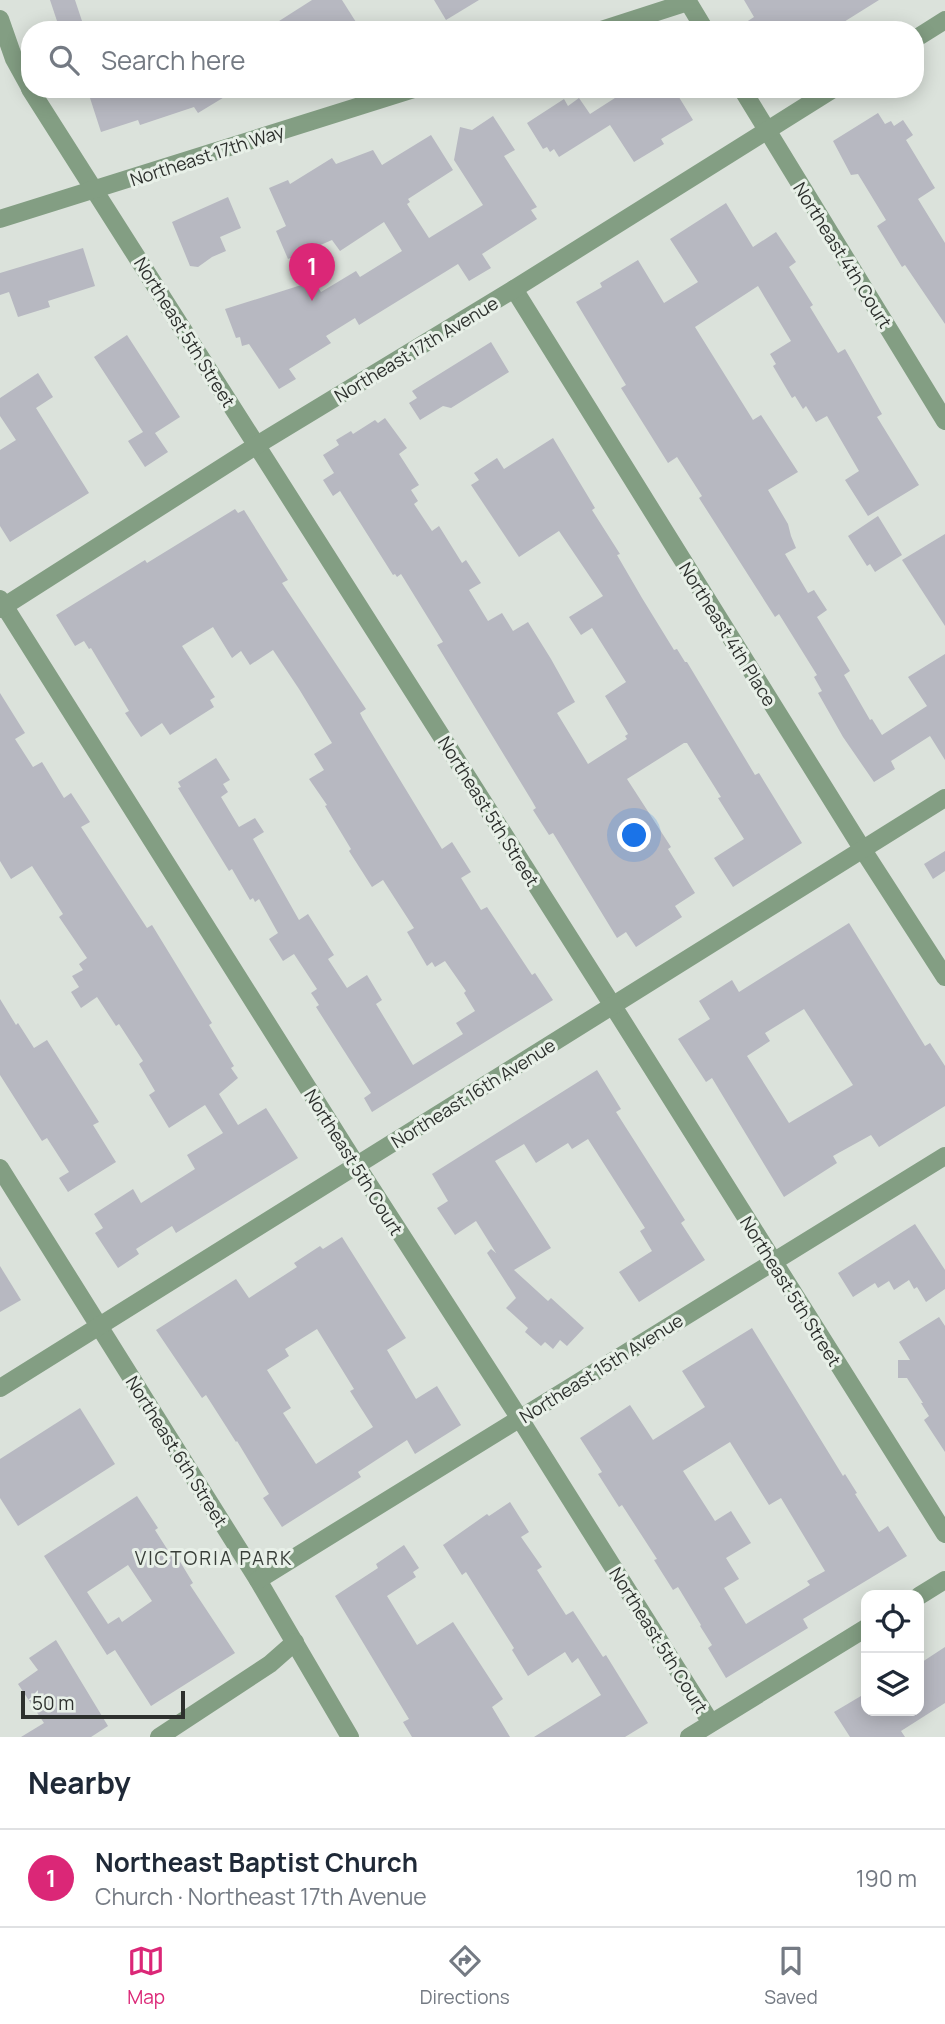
<!DOCTYPE html>
<meta charset="utf-8">
<style>
body{margin:0;font-family:Manrope,sans-serif;background:#f2f2f3;color:#1f2937}
.controls{position:absolute;right:21px;bottom:21px;display:grid;overflow:hidden;border-radius:14px;box-shadow:0 4px 18px #0003}
.controls button{width:63px;height:63px;display:grid;place-items:center;padding:0;border:0;border-bottom:2px solid #e0e1e3;background:#fff;color:#1f2937;font:35px sans-serif}
.scale{position:absolute;left:21px;bottom:18px;width:164px;box-sizing:border-box;padding-left:7px;border:4px solid #2d302d;border-top:0;font-size:19px;line-height:24px;white-space:nowrap;color:#2d302d;-webkit-text-stroke:5px #e8f0e8;paint-order:stroke}
.you{position:absolute;left:635px;top:836px;width:24px;height:24px;margin:-18px;border:5px solid #fff;border-radius:50%;background:#1a73e8;box-shadow:0 0 0 10px #1a73e833}
.badge{display:grid;place-items:center;width:46px;height:46px;border-radius:50%;background:#db2777;color:#fff;font-size:23px;font-weight:700}
.pin{position:absolute;translate:-50% -58px;filter:drop-shadow(0 2px 4px #0008)}
.pin::after{content:'';position:absolute;top:37px;width:24px;height:21px;background:inherit;clip-path:polygon(0 0,100% 0,50% 100%)}
.list{margin:0;padding:0;list-style:none}
h2{display:flex;justify-content:space-between;align-items:center;height:91px;margin:0;padding:0 28px;font-size:30px}
h2 small{font-size:23px;font-weight:400;color:#747a83}
.list li{display:grid;grid-template-columns:46px 1fr auto;gap:21px;align-items:center;box-sizing:border-box;height:98px;padding:0 28px;border-top:2px solid #e0e1e3}
.list b{display:block;font-size:26px;white-space:nowrap}
.list p{margin:0;font-size:23px;white-space:nowrap;color:#747a83}
.list em{font-size:23px;font-style:normal;color:#747a83}
.icon{flex:none;width:38px;height:38px;fill:none;stroke:currentColor;stroke-width:2;stroke-linecap:round;stroke-linejoin:round}
.map{position:relative;flex:none;width:945px;height:1737px;overflow:hidden}
.search{position:absolute;background:#fff;box-shadow:0 4px 18px #0003;left:21px;right:21px;top:21px;height:77px;display:flex;align-items:center;gap:18px;box-sizing:border-box;padding:0 24px;border-radius:28px;color:#747a83;font-size:26px}
.sheet{height:189px;background:#fff}
nav{display:flex;justify-content:space-around;align-items:center;box-sizing:border-box;height:98px;border-top:2px solid #e0e1e3;background:#fff;font-size:19px;color:#747a83}
nav a{display:grid;justify-items:center;gap:4px}
nav .on{color:#db2777}
.map>svg:first-child{display:block}
</style>
<div class="map">
<svg width="945" height="1737" viewBox="0 0 945 1737">
<rect width="100%" height="100%" fill="#dbe2db"/>
<g fill="#b7b8c1" fill-rule="evenodd">
<path d="M 50,0 L 75,0 L 85,30 L 60,30 Z"/>
<path d="M 312,0 L 342,0 L 361,30 L 265,30 Z"/>
<path d="M 434,0 L 479,0 L 446,20 Z"/>
<path d="M 744,0 L 879,0 L 831,30 L 734,30 L 754,17 Z"/>
<path d="M 117,89 L 238,89 L 237,93 L 226,96 L 198,113 L 194,107 L 140,125 L 138,120 L 101,132 L 90,98 Z"/>
<path d="M 629,89 L 674,89 L 693,120 L 661,139 L 664,144 L 634,162 L 610,125 L 559,157 L 554,149 L 550,152 L 547,147 L 543,149 L 527,123 L 564,99 L 568,106 L 579,98 L 590,114 Z"/>
<path d="M 878,113 L 885,124 L 891,121 L 894,126 L 903,120 L 913,135 L 906,140 L 935,188 L 918,199 L 945,243 L 945,324 L 905,265 L 902,267 L 877,226 L 886,220 L 858,174 L 851,175 L 833,141 Z"/>
<path d="M 493,116 L 515,150 L 504,156 L 537,207 L 531,210 L 537,219 L 482,254 L 491,268 L 469,281 L 458,264 L 359,325 L 355,318 L 326,336 L 331,343 L 289,369 L 296,379 L 279,389 L 249,344 L 242,346 L 240,337 L 236,338 L 225,309 L 314,281 L 321,292 L 356,271 L 360,277 L 402,251 L 384,222 L 340,251 L 332,240 L 288,259 L 276,231 L 286,226 L 269,188 L 288,180 L 290,184 L 332,158 L 336,164 L 373,150 L 382,165 L 431,135 L 453,170 L 408,199 L 410,202 L 407,204 L 429,238 L 483,205 L 454,160 L 460,127 L 472,130 Z"/>
<path d="M 228,197 L 241,228 L 220,237 L 226,251 L 212,257 L 198,267 L 190,266 L 172,222 Z"/>
<path d="M 726,203 L 753,247 L 776,232 L 796,262 L 789,267 L 813,305 L 810,307 L 838,353 L 845,349 L 882,414 L 877,417 L 919,485 L 868,516 L 845,480 L 859,471 L 827,416 L 816,422 L 806,406 L 803,409 L 795,396 L 792,398 L 773,366 L 776,364 L 770,354 L 791,341 L 758,286 L 695,327 L 753,420 L 761,415 L 798,472 L 768,490 L 788,524 L 791,536 L 796,548 L 785,554 L 808,593 L 814,590 L 827,610 L 817,617 L 850,671 L 844,675 L 870,720 L 872,719 L 882,735 L 927,706 L 908,677 L 945,654 L 945,760 L 930,736 L 891,761 L 895,769 L 874,782 L 843,737 L 818,693 L 822,691 L 814,677 L 817,675 L 779,614 L 775,617 L 715,523 L 699,498 L 702,496 L 677,457 L 668,463 L 621,388 L 626,385 L 576,302 L 602,287 L 600,283 L 638,260 L 664,303 L 698,282 L 670,239 Z"/>
<path d="M 83,248 L 95,286 L 48,301 L 50,307 L 18,317 L 9,292 L 0,295 L 0,273 Z"/>
<path d="M 127,335 L 180,417 L 155,433 L 168,452 L 145,467 L 128,441 L 143,432 L 94,357 Z"/>
<path d="M 491,342 L 509,372 L 451,408 L 443,406 L 420,420 L 409,403 L 417,398 L 412,391 Z"/>
<path d="M 38,373 L 53,397 L 36,408 L 89,493 L 10,542 L 0,526 L 0,450 L 16,440 L 0,416 L 0,398 Z"/>
<path d="M 385,418 L 407,448 L 399,454 L 419,485 L 411,490 L 418,501 L 414,504 L 432,531 L 439,526 L 462,563 L 466,560 L 481,583 L 469,590 L 488,621 L 502,613 L 513,631 L 528,622 L 551,659 L 575,702 L 557,713 L 588,764 L 627,739 L 625,736 L 628,734 L 605,696 L 626,682 L 592,628 L 581,635 L 569,617 L 603,596 L 559,531 L 519,557 L 471,485 L 479,480 L 474,473 L 497,458 L 504,469 L 553,438 L 595,508 L 592,510 L 620,554 L 617,555 L 642,598 L 674,650 L 677,649 L 685,662 L 687,662 L 755,775 L 759,773 L 802,843 L 733,887 L 714,858 L 744,839 L 718,798 L 721,797 L 687,743 L 684,743 L 627,779 L 671,847 L 668,849 L 695,893 L 675,906 L 682,917 L 636,947 L 626,932 L 617,938 L 553,833 L 549,835 L 533,810 L 536,808 L 532,801 L 437,645 L 443,642 L 401,574 L 397,577 L 395,574 L 393,575 L 340,491 L 333,496 L 323,480 L 334,473 L 323,455 L 339,445 L 336,440 L 351,431 L 353,434 L 375,420 L 378,423 Z"/>
<path d="M 235,509 L 238,513 L 244,510 L 288,580 L 282,583 L 366,709 L 360,713 L 363,719 L 442,849 L 452,842 L 471,872 L 461,878 L 481,910 L 487,907 L 532,975 L 535,973 L 553,1000 L 372,1112 L 364,1098 L 371,1093 L 316,1007 L 319,1005 L 311,993 L 317,989 L 294,954 L 283,961 L 269,939 L 278,933 L 259,899 L 255,902 L 253,898 L 250,900 L 232,869 L 229,871 L 178,788 L 181,787 L 178,782 L 216,758 L 230,780 L 223,784 L 228,792 L 221,797 L 239,827 L 255,818 L 264,832 L 253,839 L 299,920 L 308,914 L 334,955 L 328,959 L 347,988 L 367,975 L 382,1000 L 376,1004 L 413,1065 L 463,1034 L 456,1023 L 475,1011 L 464,993 L 466,991 L 445,961 L 435,967 L 432,962 L 427,966 L 407,932 L 414,928 L 383,880 L 372,887 L 349,851 L 351,849 L 325,806 L 327,805 L 309,779 L 324,770 L 314,754 L 332,743 L 299,689 L 273,650 L 250,665 L 241,651 L 232,658 L 213,627 L 182,646 L 215,697 L 210,700 L 214,707 L 170,735 L 162,723 L 141,737 L 125,713 L 129,711 L 91,648 L 89,649 L 84,641 L 75,646 L 56,615 L 145,560 L 147,563 Z"/>
<path d="M 878,516 L 902,555 L 875,572 L 870,564 L 867,566 L 848,536 Z"/>
<path d="M 945,534 L 945,626 L 902,560 Z"/>
<path d="M 0,693 L 25,733 L 15,739 L 33,767 L 42,762 L 64,798 L 71,793 L 90,822 L 81,827 L 147,928 L 152,925 L 212,1023 L 209,1025 L 234,1066 L 231,1068 L 238,1078 L 219,1094 L 238,1125 L 266,1108 L 298,1158 L 176,1233 L 172,1226 L 136,1249 L 139,1254 L 118,1268 L 95,1233 L 103,1228 L 94,1214 L 133,1189 L 141,1203 L 195,1169 L 187,1155 L 223,1133 L 205,1105 L 169,1128 L 149,1095 L 155,1091 L 139,1064 L 143,1061 L 119,1024 L 116,1026 L 97,997 L 81,1008 L 71,992 L 79,987 L 72,976 L 83,970 L 79,964 L 87,958 L 59,917 L 63,914 L 32,866 L 11,879 L 0,861 Z"/>
<path d="M 945,851 L 945,871 L 933,879 L 924,864 Z"/>
<path d="M 849,923 L 925,1046 L 930,1043 L 945,1066 L 945,1106 L 879,1147 L 871,1135 L 833,1156 L 837,1163 L 784,1197 L 712,1078 L 706,1082 L 678,1039 L 710,1019 L 699,1001 L 732,980 L 739,992 ZM 804,1009 L 853,1085 L 789,1123 L 747,1056 L 770,1041 L 765,1033 Z"/>
<path d="M 0,999 L 16,1025 L 18,1023 L 34,1048 L 47,1040 L 99,1122 L 93,1125 L 116,1162 L 68,1192 L 59,1178 L 69,1172 L 47,1138 L 42,1141 L 0,1075 Z"/>
<path d="M 597,1070 L 621,1109 L 616,1112 L 685,1220 L 681,1223 L 705,1260 L 639,1302 L 619,1272 L 652,1251 L 640,1231 L 645,1228 L 588,1139 L 572,1149 L 568,1143 L 536,1163 L 524,1144 L 495,1161 L 551,1248 L 514,1270 L 548,1301 L 551,1298 L 584,1328 L 567,1346 L 560,1340 L 553,1349 L 545,1342 L 541,1346 L 525,1332 L 528,1328 L 506,1308 L 516,1298 L 487,1253 L 491,1249 L 496,1253 L 476,1221 L 455,1235 L 437,1208 L 448,1201 L 432,1174 Z"/>
<path d="M 915,1224 L 945,1270 L 945,1289 L 926,1302 L 917,1287 L 914,1289 L 909,1280 L 894,1290 L 889,1281 L 878,1288 L 875,1283 L 853,1297 L 838,1273 Z"/>
<path d="M 342,1237 L 406,1338 L 387,1350 L 416,1399 L 437,1386 L 461,1425 L 415,1454 L 407,1440 L 358,1472 L 361,1477 L 282,1527 L 263,1498 L 269,1494 L 237,1441 L 236,1442 L 206,1395 L 202,1398 L 156,1330 L 236,1279 L 249,1298 L 297,1267 L 294,1263 L 320,1246 L 323,1249 ZM 317,1329 L 354,1389 L 350,1391 L 373,1427 L 316,1464 L 283,1413 L 291,1408 L 267,1370 L 289,1356 L 285,1349 Z"/>
<path d="M 0,1266 L 21,1300 L 0,1312 Z"/>
<path d="M 939,1317 L 945,1326 L 945,1452 L 924,1420 L 929,1416 L 921,1403 L 923,1403 L 907,1378 L 898,1378 L 898,1360 L 910,1360 L 899,1342 Z"/>
<path d="M 752,1328 L 843,1476 L 845,1474 L 857,1493 L 855,1494 L 879,1532 L 888,1526 L 907,1556 L 803,1619 L 808,1628 L 726,1678 L 708,1648 L 712,1645 L 700,1626 L 701,1625 L 678,1587 L 673,1590 L 654,1560 L 657,1559 L 622,1505 L 619,1507 L 598,1474 L 602,1472 L 580,1438 L 630,1405 L 653,1440 L 705,1407 L 682,1371 ZM 730,1442 L 769,1505 L 781,1498 L 825,1571 L 807,1581 L 810,1585 L 746,1624 L 724,1588 L 739,1579 L 726,1558 L 751,1543 L 731,1511 L 715,1521 L 683,1471 Z"/>
<path d="M 80,1408 L 115,1464 L 18,1526 L 0,1498 L 0,1459 Z"/>
<path d="M 137,1496 L 158,1528 L 155,1530 L 176,1563 L 179,1560 L 193,1583 L 190,1585 L 235,1653 L 151,1706 L 115,1650 L 107,1655 L 44,1556 ZM 128,1565 L 152,1601 L 122,1622 L 119,1617 L 108,1624 L 87,1592 Z"/>
<path d="M 510,1502 L 529,1532 L 521,1537 L 542,1567 L 537,1570 L 566,1615 L 573,1611 L 603,1657 L 606,1655 L 648,1723 L 625,1737 L 534,1737 L 601,1695 L 578,1658 L 572,1663 L 565,1652 L 528,1676 L 512,1650 L 514,1648 L 466,1572 L 462,1575 L 443,1545 L 487,1514 L 489,1516 Z"/>
<path d="M 404,1545 L 419,1568 L 413,1572 L 416,1577 L 387,1596 L 417,1645 L 453,1622 L 503,1699 L 492,1707 L 510,1737 L 412,1737 L 403,1722 L 409,1719 L 335,1596 L 378,1568 L 376,1564 Z"/>
<path d="M 56,1640 L 108,1726 L 91,1737 L 21,1737 L 44,1723 L 18,1684 L 38,1670 L 29,1658 Z"/>
<path d="M 945,1647 L 945,1703 L 901,1731 L 905,1737 L 850,1737 L 834,1712 L 866,1693 L 866,1711 L 919,1711 L 919,1664 Z"/>
</g>
<g fill="none" stroke-linecap="round" stroke-linejoin="round">
<g stroke="#839e83" stroke-width="18">
<path d="M 687,0 L 705,30"/>
<path d="M 0,19 L 14,59 L 30,88"/>
<path d="M 601,30 L 688,2"/>
<path d="M 915,39 L 945,20"/>
<path d="M 30,89 L 613,1006 L 945,1534"/>
<path d="M 742,89 L 945,421"/>
<path d="M 0,219 L 414,89"/>
<path d="M 514,289 L 863,850 L 945,977"/>
<path d="M 0,599 L 357,1166 L 520,1419 L 711,1723"/>
<path d="M 0,609 L 257,445 L 514,289 L 833,89"/>
<path d="M 0,1168 L 258,1580 L 350,1737"/>
<path d="M 0,1388 L 945,798"/>
<path d="M 258,1580 L 945,1156"/>
<path d="M 919,1596 L 945,1580"/>
<path d="M 159,1737 L 270,1664 L 295,1642"/>
<path d="M 689,1737 L 866,1628"/>
</g>
</g>
<g text-anchor="middle" dominant-baseline="central" stroke-width="6" stroke-linejoin="round" paint-order="stroke">
<g font-size="18" fill="#2d302d" stroke="#e8f0e8">
<text transform="translate(207 155) rotate(-18)">Northeast 17th Way</text>
<text transform="translate(843 255) rotate(58)">Northeast 4th Court</text>
<text transform="translate(185 332) rotate(58)">Northeast 5th Street</text>
<text transform="translate(416 349) rotate(-31)">Northeast 17th Avenue</text>
<text transform="translate(728 634) rotate(58)">Northeast 4th Place</text>
<text transform="translate(489 811) rotate(58)">Northeast 5th Street</text>
<text transform="translate(473 1093) rotate(-32)">Northeast 16th Avenue</text>
<text transform="translate(354 1162) rotate(58)">Northeast 5th Court</text>
<text transform="translate(791 1291) rotate(58)">Northeast 5th Street</text>
<text transform="translate(601 1368) rotate(-32)">Northeast 15th Avenue</text>
<text transform="translate(177 1451) rotate(58)">Northeast 6th Street</text>
<text transform="translate(659 1640) rotate(58)">Northeast 5th Court</text>
</g>
<g font-size="19" letter-spacing="2" fill="#383e38" stroke="#e8f0e8">
<text x="214" y="1558">VICTORIA PARK</text>
</g>
</g>
</svg>
<div class="controls">
<button><svg class="icon" aria-label="locate" viewBox="0 0 24 24"><circle cx="12" cy="12" r="6"/><path d="M12 2v4M12 18v4M2 12h4M18 12h4"/></svg></button>
<button><svg class="icon" aria-label="layers" viewBox="0 0 24 24"><path d="M12 4l9 5-9 5-9-5zM3 14l9 5 9-5"/></svg></button>
</div>
<div class="scale">50 m</div>
<div class="you"></div>
<div class="pin badge" style="left:312px;top:301px">1</div>
<div class="search"><svg class="icon" aria-label="search" viewBox="0 0 24 24"><circle cx="10" cy="10" r="6"/><path d="M15 15l6 6"/></svg>Search here</div>
</div>
<section class="sheet">
<h2>Nearby<small></small></h2>
<ul class="list">
<li><span class="badge">1</span><div><b>Northeast Baptist Church</b><p>Church · Northeast 17th Avenue</p></div><em>190 m</em></li>
</ul>
</section>
<nav>
<a class="on"><svg class="icon" aria-label="map" viewBox="0 0 24 24"><path d="M3 6l6-2 6 2 6-2v14l-6 2-6-2-6 2zM9 4v14M15 6v14"/></svg>Map</a>
<a><svg class="icon" aria-label="directions" viewBox="0 0 24 24"><path d="M12 3l9 9-9 9-9-9zM9 14v-3h6M13 9l2 2-2 2"/></svg>Directions</a>
<a><svg class="icon" aria-label="saved" viewBox="0 0 24 24"><path d="M7 4h10v16l-5-4-5 4z"/></svg>Saved</a>
</nav>
